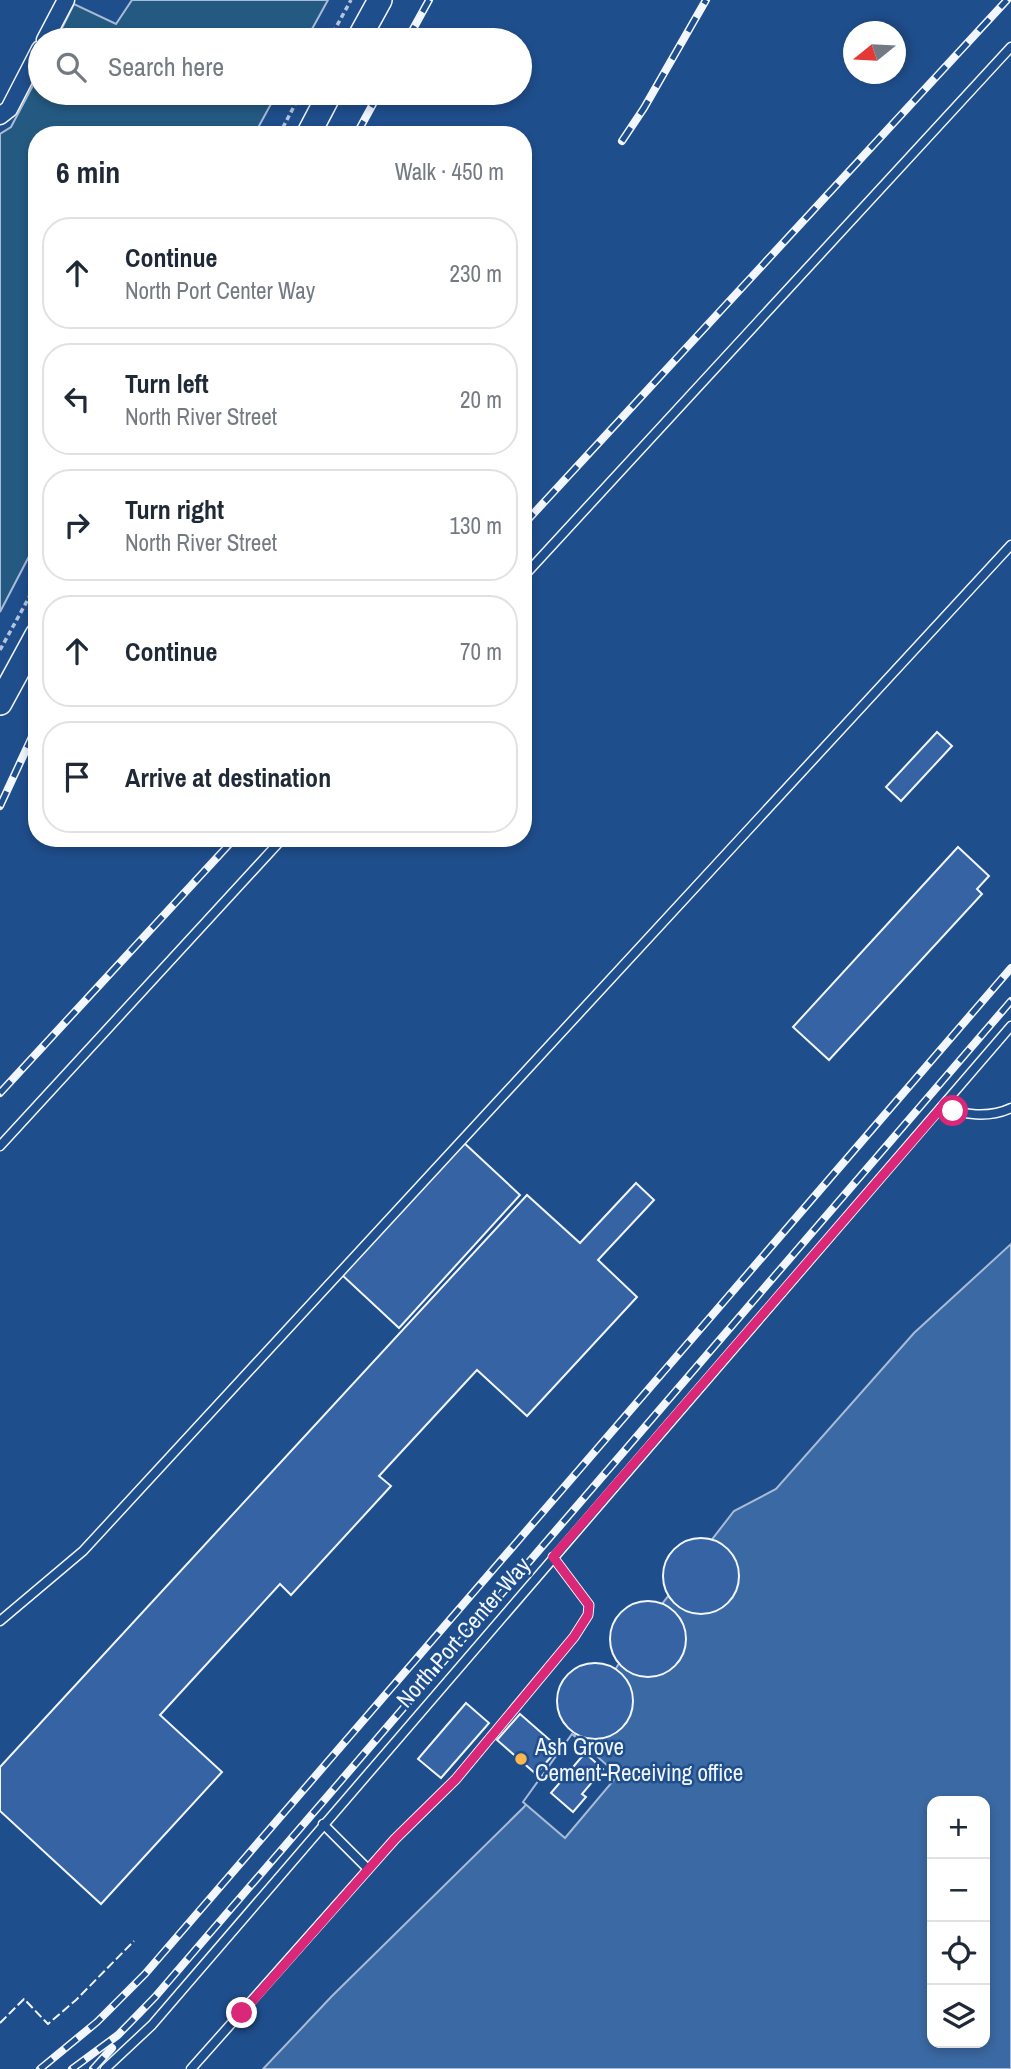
<!DOCTYPE html>
<meta charset="utf-8">
<style>
body{margin:0;font-family:"Archivo Narrow",sans-serif;background:#f6f6f7;color:#1f2937}
.controls{position:absolute;right:21px;bottom:21px;display:grid;overflow:hidden;border-radius:14px;box-shadow:0 4px 10px #0003}
.controls button{width:63px;height:63px;display:grid;place-items:center;padding:0;border:0;border-bottom:2px solid #e0e1e3;background:#fff;color:#1f2937;font:35px sans-serif}
.compass{position:absolute;left:843px;top:21px;width:63px;height:63px;border-radius:50%;background:#fff;box-shadow:0 4px 10px #0003;rotate:252deg}
.stop{position:absolute;width:21px;height:21px;margin:-16px;border:5px solid #db2777;border-radius:50%;background:#fff}
.stop.end{background:#db2777;border-color:#fff;box-shadow:0 2px 7px #0008}
.list{margin:0;padding:0;list-style:none}
h2{display:flex;justify-content:space-between;align-items:center;height:91px;margin:0;padding:0 28px;font-size:30px}
h2 small{font-size:23px;font-weight:400;color:#747a83}
.list li{display:grid;grid-template-columns:46px 1fr auto;gap:21px;align-items:center;box-sizing:border-box;height:112px;margin:0 14px 14px;padding:0 14px;border:2px solid #e0e1e3;border-radius:28px}
.list b{display:block;font-size:26px;white-space:nowrap}
.list p{margin:0;font-size:23px;white-space:nowrap;color:#747a83}
.list em{font-size:23px;font-style:normal;color:#747a83}
.icon{flex:none;width:38px;height:38px;fill:none;stroke:currentColor;stroke-width:2;stroke-linecap:round;stroke-linejoin:round}
.map{position:relative;flex:none;width:1011px;height:2069px;overflow:hidden}
.search{position:absolute;background:#fff;box-shadow:0 4px 10px #0003;left:28px;top:28px;width:504px;height:77px;display:flex;align-items:center;gap:18px;box-sizing:border-box;padding:0 24px;border-radius:38px;color:#747a83;font-size:26px}
.panel{position:absolute;background:#fff;box-shadow:0 4px 10px #0003;left:28px;top:126px;width:504px;height:721px;border-radius:28px}
.map>svg:first-child{display:block}
</style>
<div class="map">
<svg width="1011" height="2069" viewBox="0 0 1011 2069">
<rect width="100%" height="100%" fill="#1f4e8c"/>
<g fill="#245a82" stroke="#a8bbd7" stroke-width="2">
<path d="M 132,0 L 328,0 L 306,40 L 56,40 L 74,4 L 116,24 Z"/>
<path d="M 40,72 L 40,93 L 277,93 L 254,135 L 37,135 L 37,541 L 0,612 L 0,134 L 11,127 Z"/>
</g>
<path fill="#3b69a3" stroke="#a8bbd7" stroke-width="2" fill-rule="evenodd" d="M 1011,1244 L 1011,2069 L 263,2069 L 332,1996 L 524,1807 L 570,1743 L 631,1644 L 734,1511 L 776,1489 L 914,1333 ZM 932,1801 L 985,1801 L 985,2043 L 932,2043 Z"/>
<path fill="#1f4e8c" stroke="#a8bbd7" stroke-width="2" d="M 572,1734 L 618,1775 L 565,1838 L 523,1802 Z"/>
<g fill="#3563a3" stroke="#f2f6ff" stroke-width="2">
<path d="M 937,732 L 952,746 L 901,801 L 886,787 Z"/>
<path d="M 958,847 L 989,876 L 977,889 L 982,894 L 829,1060 L 793,1027 Z"/>
<path d="M 462,1141 L 520,1195 L 399,1328 L 341,1274 Z"/>
<path d="M 636,1183 L 654,1200 L 598,1260 L 637,1297 L 527,1416 L 477,1370 L 379,1476 L 391,1486 L 291,1595 L 280,1584 L 160,1715 L 222,1772 L 101,1904 L 0,1811 L 0,1767 L 527,1195 L 580,1243 Z"/>
<circle cx="701" cy="1576" r="38"/>
<circle cx="648" cy="1639" r="38"/>
<circle cx="595" cy="1701" r="38"/>
<path d="M 466,1703 L 489,1723 L 441,1778 L 418,1759 Z"/>
<path d="M 520,1714 L 559,1748 L 536,1774 L 497,1740 Z"/>
<path d="M 585,1753 L 603,1769 L 582,1794 L 586,1797 L 573,1812 L 551,1793 Z"/>
</g>
<g fill="none" stroke-linecap="round" stroke-linejoin="round">
<defs>
<g id="lane">
<path d="M 523,577 L 1011,47"/>
<path d="M 941,1108 C 964,1114 988,1119 1011,1108"/>
<path d="M 0,1146 L 283,838"/>
<path d="M 0,1621 L 83,1551 L 1011,545"/>
<path d="M 323,1824 L 368,1869"/>
<path d="M 105,2069 L 152,2025 L 1011,1026"/>
<path d="M 191,2069 L 395,1839 L 456,1779 L 574,1637 L 588,1615 L 589,1605 L 553,1557"/>
</g>
<g id="street">
<path d="M 45,40 L 66,0"/>
<path d="M 0,116 L 9,109 L 40,49"/>
</g>
<g id="secondary">
<path d="M 358,40 L 380,0"/>
<path d="M 308,135 L 330,93"/>
<path d="M 0,703 L 37,635"/>
</g>
</defs>
<use href="#lane" stroke="#f2f6ff" stroke-width="11"/>
<use href="#street" stroke="#f2f6ff" stroke-width="19"/>
<use href="#secondary" stroke="#f2f6ff" stroke-width="26"/>
<g stroke="#b3c4dc" stroke-width="3.5" stroke-dasharray="5 3.5" stroke-linecap="butt">
<path d="M 329,40 L 351,0"/>
<path d="M 279,135 L 301,93"/>
<path d="M 0,650 L 37,583"/>
</g>
<use href="#lane" stroke="#1f4e8c" stroke-width="8"/>
<use href="#street" stroke="#1f4e8c" stroke-width="16"/>
<use href="#secondary" stroke="#1f4e8c" stroke-width="23"/>
<defs>
<g id="rail">
<path d="M 407,40 L 429,0"/>
<path d="M 356,135 L 379,93"/>
<path d="M 622,141 L 644,108 L 706,0"/>
<path d="M 523,525 L 1007,0"/>
<path d="M 0,806 L 37,726"/>
<path d="M 0,1093 L 235,838"/>
<path d="M 40,2069 L 97,2022 L 145,1974 L 1011,968"/>
<path d="M 72,2069 L 118,2035 L 155,1997 L 1011,1001"/>
<path d="M 93,2069 L 112,2048"/>
</g>
</defs>
<use href="#rail" stroke="#f2f6ff" stroke-width="8"/>
<use href="#rail" stroke="#1f4e8c" stroke-width="5" stroke-dasharray="16" stroke-linecap="butt"/>
<path stroke="#f2f6ff" stroke-width="2" stroke-dasharray="9 3.5" stroke-linecap="butt" d="M 0,2023 L 24,1999 L 48,2024 L 76,2000 L 134,1941"/>
</g>
<g fill="none" stroke-linecap="round" stroke-linejoin="round">
<path stroke="#db2777" stroke-width="9" d="M 242,2013 L 395,1839 L 456,1779 L 574,1637 L 588,1615 L 589,1605 L 553,1557 L 941,1108 L 953,1111"/>
</g>
<circle fill="#ffb74d" stroke="#1f4e8c" stroke-width="2.5" cx="521" cy="1759" r="7"/>
<g text-anchor="middle" dominant-baseline="central" stroke-width="5" stroke-linejoin="round" paint-order="stroke">
<g font-size="23" fill="#f2f6ff" stroke="#1f4e8c">
<text transform="translate(463 1632) rotate(-49)">North Port Center Way</text>
</g>
<g font-size="23" fill="#f2f6ff" stroke="#1f4e8c" text-anchor="start">
<text x="535" y="1746">Ash Grove<tspan x="535" dy="26">Cement-Receiving office</tspan></text>
</g>
</g>
</svg>
<div class="controls">
<button>+</button>
<button>−</button>
<button><svg class="icon" aria-label="locate" viewBox="0 0 24 24"><circle cx="12" cy="12" r="6"/><path d="M12 2v4M12 18v4M2 12h4M18 12h4"/></svg></button>
<button><svg class="icon" aria-label="layers" viewBox="0 0 24 24"><path d="M12 4l9 5-9 5-9-5zM3 14l9 5 9-5"/></svg></button>
</div>
<svg class="compass" viewBox="-18 -18 36 36"><path d="M0-13l5 13h-10z" fill="#e53935"/><path d="M0 13l5-13h-10z" fill="#747a83"/></svg>
<div class="stop" style="left:953px;top:1111px"></div>
<div class="stop end" style="left:242px;top:2013px"></div>
<div class="search"><svg class="icon" aria-label="search" viewBox="0 0 24 24"><circle cx="10" cy="10" r="6"/><path d="M15 15l6 6"/></svg>Search here</div>
<section class="panel">
<h2>6 min<small>Walk · 450 m</small></h2>
<ul class="list">
<li><svg class="icon" aria-label="ahead" viewBox="0 0 24 24"><path d="M12 20V5M6 11l6-6 6 6"/></svg><div><b>Continue</b><p>North Port Center Way</p></div><em>230 m</em></li>
<li><svg class="icon" aria-label="left" viewBox="0 0 24 24"><path d="M17 20v-9H6M10 6l-5 5 5 5"/></svg><div><b>Turn left</b><p>North River Street</p></div><em>20 m</em></li>
<li><svg class="icon" aria-label="right" viewBox="0 0 24 24"><path d="M7 20v-9h11M14 6l5 5-5 5"/></svg><div><b>Turn right</b><p>North River Street</p></div><em>130 m</em></li>
<li><svg class="icon" aria-label="ahead" viewBox="0 0 24 24"><path d="M12 20V5M6 11l6-6 6 6"/></svg><div><b>Continue</b></div><em>70 m</em></li>
<li><svg class="icon" aria-label="arrive" viewBox="0 0 24 24"><path d="M6 21V4h12l-3 4 3 4H6"/></svg><div><b>Arrive at destination</b></div></li>
</ul>
</section>
</div>
